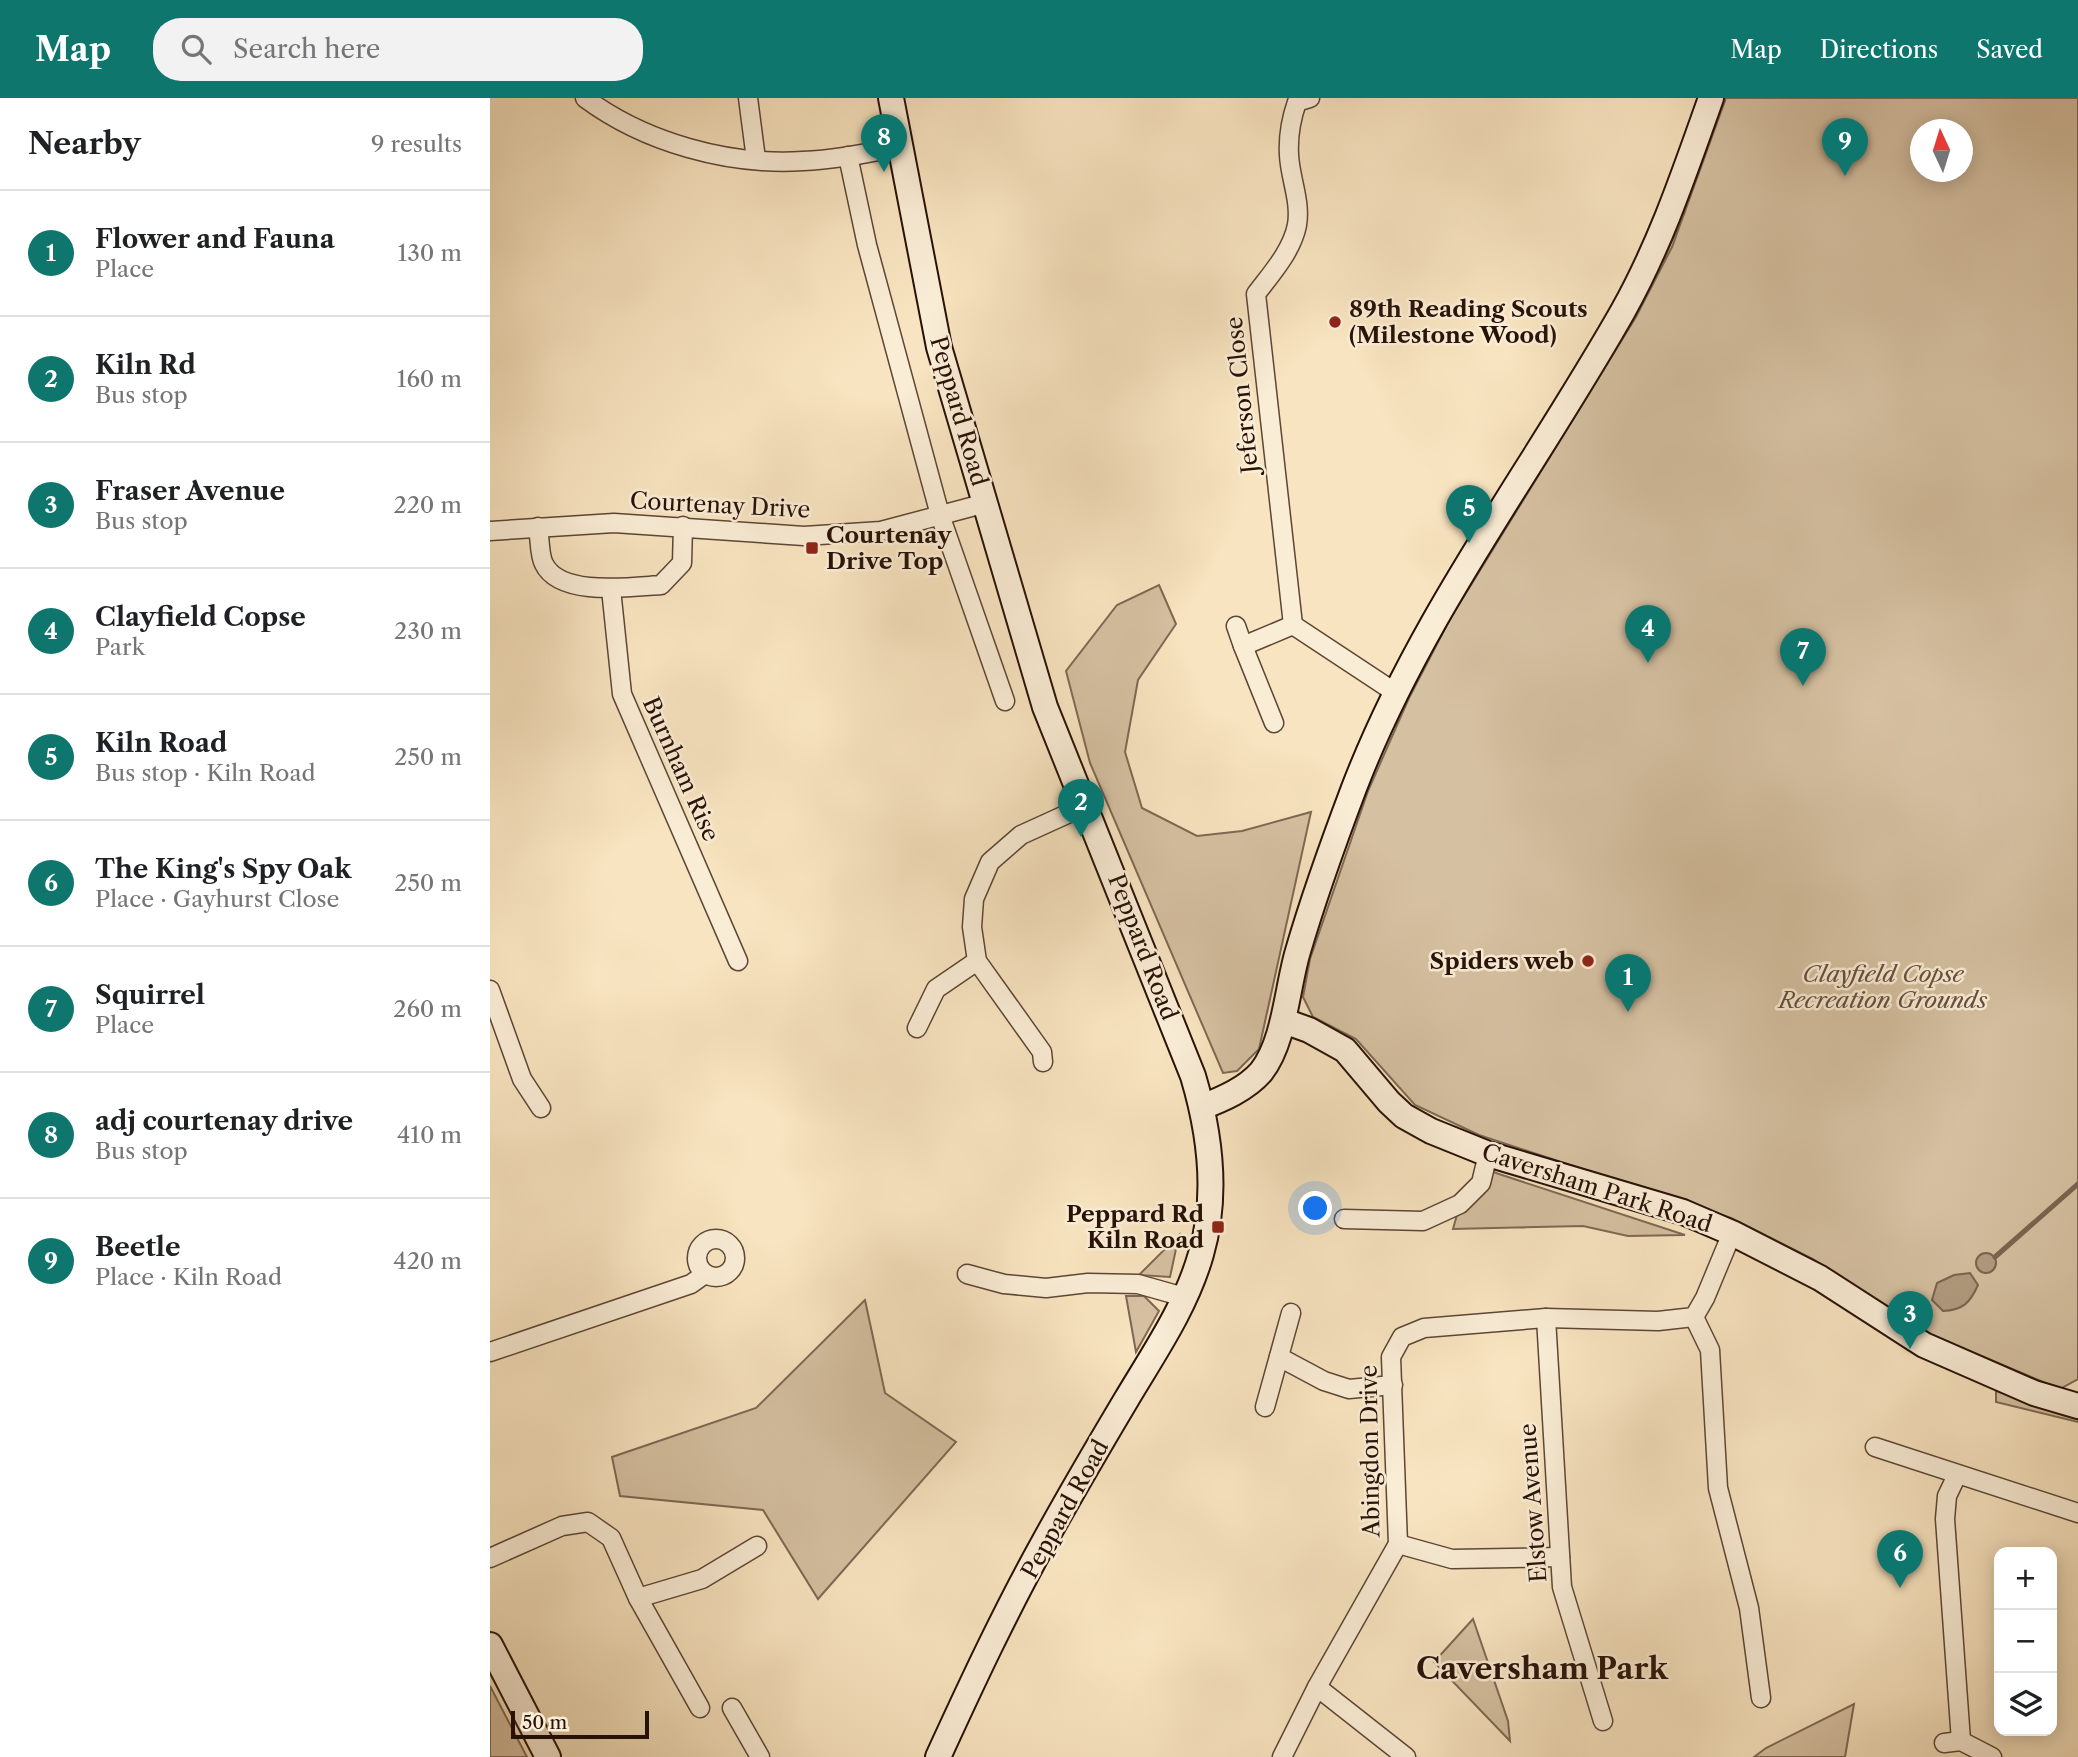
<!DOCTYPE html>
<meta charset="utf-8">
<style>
body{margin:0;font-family:"Libre Caslon Text",serif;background:#f2f2f2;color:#202124}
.controls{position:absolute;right:21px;bottom:21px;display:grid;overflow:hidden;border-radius:14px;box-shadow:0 4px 18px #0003}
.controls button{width:63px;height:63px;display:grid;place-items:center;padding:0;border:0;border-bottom:2px solid #e0e0e0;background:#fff;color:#202124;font:35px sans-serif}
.compass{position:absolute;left:1420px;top:21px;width:63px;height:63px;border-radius:50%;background:#fff;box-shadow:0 4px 18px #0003;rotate:356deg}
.scale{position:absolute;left:21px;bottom:18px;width:138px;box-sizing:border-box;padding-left:7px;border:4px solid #281107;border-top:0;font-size:19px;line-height:24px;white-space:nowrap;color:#281107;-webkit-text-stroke:5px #faedd6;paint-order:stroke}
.you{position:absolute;left:826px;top:1111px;width:24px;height:24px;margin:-18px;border:5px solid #fff;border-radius:50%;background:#1a73e8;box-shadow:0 0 0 10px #1a73e833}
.badge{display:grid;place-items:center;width:46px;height:46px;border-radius:50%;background:#0f766e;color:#fff;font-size:23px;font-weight:700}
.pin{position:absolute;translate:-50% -58px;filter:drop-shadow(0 2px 4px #0008)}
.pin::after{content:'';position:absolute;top:37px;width:24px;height:21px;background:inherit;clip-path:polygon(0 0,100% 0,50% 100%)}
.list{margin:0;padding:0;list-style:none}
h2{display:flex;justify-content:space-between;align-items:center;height:91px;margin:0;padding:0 28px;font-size:30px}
h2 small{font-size:23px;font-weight:400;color:#757577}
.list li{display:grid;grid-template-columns:46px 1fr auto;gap:21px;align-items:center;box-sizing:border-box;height:126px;padding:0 28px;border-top:2px solid #e0e0e0}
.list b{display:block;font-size:26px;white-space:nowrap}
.list p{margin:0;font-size:23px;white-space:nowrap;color:#757577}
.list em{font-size:23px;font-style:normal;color:#757577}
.icon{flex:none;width:38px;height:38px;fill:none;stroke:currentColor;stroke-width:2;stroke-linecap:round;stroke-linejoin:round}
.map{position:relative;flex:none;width:1588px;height:1659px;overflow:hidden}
header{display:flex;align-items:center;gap:42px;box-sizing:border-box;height:98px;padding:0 35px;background:#0f766e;color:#fff}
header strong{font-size:33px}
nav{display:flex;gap:38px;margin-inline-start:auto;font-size:24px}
.search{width:490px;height:63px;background:#f2f2f2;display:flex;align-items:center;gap:18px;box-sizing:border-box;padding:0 24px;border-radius:28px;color:#757577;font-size:26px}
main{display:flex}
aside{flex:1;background:#fff}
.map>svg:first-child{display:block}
</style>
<header>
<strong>Map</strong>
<div class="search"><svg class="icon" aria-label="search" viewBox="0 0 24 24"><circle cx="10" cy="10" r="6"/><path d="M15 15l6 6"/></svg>Search here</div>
<nav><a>Map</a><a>Directions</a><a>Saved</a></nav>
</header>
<main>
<aside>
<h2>Nearby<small>9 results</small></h2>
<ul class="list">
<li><span class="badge">1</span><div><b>Flower and Fauna</b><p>Place</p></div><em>130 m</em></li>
<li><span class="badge">2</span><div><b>Kiln Rd</b><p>Bus stop</p></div><em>160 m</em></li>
<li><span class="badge">3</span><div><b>Fraser Avenue</b><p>Bus stop</p></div><em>220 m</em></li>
<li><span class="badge">4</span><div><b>Clayfield Copse</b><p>Park</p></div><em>230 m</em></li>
<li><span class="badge">5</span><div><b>Kiln Road</b><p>Bus stop · Kiln Road</p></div><em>250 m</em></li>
<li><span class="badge">6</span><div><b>The King's Spy Oak</b><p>Place · Gayhurst Close</p></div><em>250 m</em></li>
<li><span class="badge">7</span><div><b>Squirrel</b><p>Place</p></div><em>260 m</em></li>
<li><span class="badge">8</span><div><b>adj courtenay drive</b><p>Bus stop</p></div><em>410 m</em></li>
<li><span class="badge">9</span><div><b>Beetle</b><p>Place · Kiln Road</p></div><em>420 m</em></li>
</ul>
</aside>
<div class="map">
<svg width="1588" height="1659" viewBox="0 0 1588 1659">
<rect width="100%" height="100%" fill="#f8e4c0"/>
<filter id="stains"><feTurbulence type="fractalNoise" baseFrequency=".00286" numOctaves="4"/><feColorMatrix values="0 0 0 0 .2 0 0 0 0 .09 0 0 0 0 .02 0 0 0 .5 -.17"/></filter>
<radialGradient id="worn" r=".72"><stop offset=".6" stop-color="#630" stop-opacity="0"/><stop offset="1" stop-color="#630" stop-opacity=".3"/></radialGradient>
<g fill="#d5c0a1" stroke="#7e6854" stroke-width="2" fill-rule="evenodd">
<path d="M 1236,0 L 1588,0 L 1588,1281 L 1570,1291 L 1439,1236 L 1323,1161 L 1241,1120 L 989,1037 L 925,1007 L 866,941 L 823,919 L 813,899 L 820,861 L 878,693 L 919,600 L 960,521 L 1146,219 L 1182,149 ZM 1430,32 L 1472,32 L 1472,74 L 1430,74 Z"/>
<path d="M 669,487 L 686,526 L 648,582 L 635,654 L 652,710 L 707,738 L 752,733 L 821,714 L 769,951 L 747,973 L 733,975 L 600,665 L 576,573 L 627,507 Z"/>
<path d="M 995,1071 L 1009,1076 L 1195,1137 L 1138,1138 L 1093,1128 L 963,1131 L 970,1106 Z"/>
<path d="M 689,1137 L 680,1179 L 649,1177 Z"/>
<path d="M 636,1198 L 654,1198 L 669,1213 L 646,1254 Z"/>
<path d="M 375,1202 L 395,1295 L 466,1344 L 328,1501 L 273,1412 L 130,1398 L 122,1359 L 266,1310 Z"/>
<path d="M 1506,1293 L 1588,1318 L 1588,1324 L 1506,1304 Z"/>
<path d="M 983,1521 L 1018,1623 L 1020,1643 L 944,1564 Z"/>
<path d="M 0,1588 L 37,1659 L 0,1659 Z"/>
<path d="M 1364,1606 L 1355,1659 L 1264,1659 L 1276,1650 Z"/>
</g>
<g fill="#b19c81" stroke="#7a6450" stroke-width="2">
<circle cx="1496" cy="1165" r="10"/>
<path d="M 1480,1175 L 1488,1187 C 1480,1205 1473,1212 1453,1213 L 1442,1202 L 1447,1185 L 1464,1177 Z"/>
</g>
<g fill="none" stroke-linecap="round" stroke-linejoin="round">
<g stroke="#7a6450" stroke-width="5">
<path d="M 1172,162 L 1193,114"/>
<path d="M 1505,1159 L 1588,1086"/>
</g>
<defs>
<g id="street">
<path d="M 95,0 C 154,44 238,68 313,63 C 345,62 377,55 409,49"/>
<path d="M 258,0 L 266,61"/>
<path d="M 358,58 L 377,147 L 450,417 L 515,603"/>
<path d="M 48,429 C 50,439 49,457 54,466 C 70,499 140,489 171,487 L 192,465 L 193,428"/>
<path d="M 0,433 L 124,425 L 314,438 L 391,433 L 496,405"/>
<path d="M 121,491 L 132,596 L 248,863"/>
<path d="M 803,527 L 766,196 C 781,176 802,153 807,127 C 811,103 800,80 799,57 C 798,39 801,21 807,4 L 820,0"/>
<path d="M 746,528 L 753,548 L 803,527 L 906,595"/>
<path d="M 753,548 L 784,625"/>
<path d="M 0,892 L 32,981 L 51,1010"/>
<path d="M 427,930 L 446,891 L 487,863"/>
<path d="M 553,964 L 552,954 L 487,863 L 482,829 L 484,801 L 500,764 L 531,737 L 597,707"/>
<path d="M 854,1121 L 933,1123 L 970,1106 L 991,1085 L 998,1056"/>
<circle cx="226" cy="1160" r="19"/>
<path d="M 477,1176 L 514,1186 L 556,1190 L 598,1185 L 648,1186 L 694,1199"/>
<path d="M 1204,1219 L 1220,1252 L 1228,1390 L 1259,1510 L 1271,1600"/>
<path d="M 1056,1220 L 1072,1489 L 1113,1623"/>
<path d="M 0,1254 L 201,1186 L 215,1176"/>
<path d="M 789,1259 L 834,1283 L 859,1291 L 903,1287"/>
<path d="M 775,1309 L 801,1215"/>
<path d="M 1385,1349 L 1588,1415"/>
<path d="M 1467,1377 L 1457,1398 L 1455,1421 L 1471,1643"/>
<path d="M 908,1446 L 962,1461 L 1070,1459"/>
<path d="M 0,1460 L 72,1428 L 98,1424 L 121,1440 L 148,1500 L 212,1481 L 267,1448"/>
<path d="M 148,1500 L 210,1610"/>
<path d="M 827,1589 L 916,1659"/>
<path d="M 242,1610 L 270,1659"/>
<path d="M 1454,1645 L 1471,1643 L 1502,1659"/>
<path d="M 792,1659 L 827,1589 L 908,1446 L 901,1259 L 912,1239 L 934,1230 L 1056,1220 L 1168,1223 L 1204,1219 L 1215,1200 L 1242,1135"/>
</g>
<g id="secondary">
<path d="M 401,0 L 449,249 L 555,609 L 703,978 C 720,1035 728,1098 711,1156 C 696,1209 664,1255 636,1302 C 608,1349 580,1397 554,1444 C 515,1514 481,1587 448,1659"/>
<path d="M 794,923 L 819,932 L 855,952 L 899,1004 L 914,1018 L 941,1033 L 998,1056 L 1193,1114 L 1242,1135 L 1330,1180 L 1434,1247 L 1544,1295 L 1588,1308"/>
<path d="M 712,1009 C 733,1001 756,991 771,974 C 795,944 797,889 808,853 C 824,798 844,743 864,690 C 930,518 1043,372 1133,213 C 1171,145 1195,73 1221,0"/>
<path d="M 0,1547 L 58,1659"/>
</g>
</defs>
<use href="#street" stroke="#5c4635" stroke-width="21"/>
<use href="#secondary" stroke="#281107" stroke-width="28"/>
<use href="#street" stroke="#faedd6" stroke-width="18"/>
<use href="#secondary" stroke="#faedd6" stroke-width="24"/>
</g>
<g fill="#8f2418" stroke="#faedd6" stroke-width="2.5">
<circle cx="845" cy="224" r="7"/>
<rect x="315" y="443" width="14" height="14" rx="3.5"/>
<circle cx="1098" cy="863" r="7"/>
<rect x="721" y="1122" width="14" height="14" rx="3.5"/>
</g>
<g text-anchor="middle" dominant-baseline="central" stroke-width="5" stroke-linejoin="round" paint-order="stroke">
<g font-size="23" font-weight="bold" fill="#281107" stroke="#faedd6" text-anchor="start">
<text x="859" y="211">89th Reading Scouts<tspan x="859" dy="26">(Milestone Wood)</tspan></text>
<text x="336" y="437">Courtenay<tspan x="336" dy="26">Drive Top</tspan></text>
<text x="1084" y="863" text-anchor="end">Spiders web</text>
<text x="714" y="1116" text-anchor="end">Peppard Rd<tspan x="714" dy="26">Kiln Road</tspan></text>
</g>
<g font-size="23" fill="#281107" stroke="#faedd6">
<text transform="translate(752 297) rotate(-96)">Jeferson Close</text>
<text transform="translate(469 313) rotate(74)">Peppard Road</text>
<text transform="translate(230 407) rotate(3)">Courtenay Drive</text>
<text transform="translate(191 671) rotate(66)">Burnham Rise</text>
<text transform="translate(653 849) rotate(69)">Peppard Road</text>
<text transform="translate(1107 1090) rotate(18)">Caversham Park Road</text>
<text transform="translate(880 1353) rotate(-91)">Abingdon Drive</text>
<text transform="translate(1043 1405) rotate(-94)">Elstow Avenue</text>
<text transform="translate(575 1411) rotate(-61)">Peppard Road</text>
</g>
<g font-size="23" font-style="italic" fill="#654e3d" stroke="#faedd6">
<text x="1393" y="876">Clayfield Copse<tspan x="1393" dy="26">Recreation Grounds</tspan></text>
</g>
<g font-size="30" font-weight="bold" fill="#281107" stroke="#faedd6">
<text x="1052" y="1570">Caversham Park</text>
</g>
</g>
<rect width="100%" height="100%" filter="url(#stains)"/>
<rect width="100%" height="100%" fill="url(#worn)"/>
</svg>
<div class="controls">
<button>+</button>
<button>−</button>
<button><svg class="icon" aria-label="layers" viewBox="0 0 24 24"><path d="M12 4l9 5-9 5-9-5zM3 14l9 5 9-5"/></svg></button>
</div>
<svg class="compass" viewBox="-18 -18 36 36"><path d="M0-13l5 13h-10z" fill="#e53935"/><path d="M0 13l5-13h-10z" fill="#757577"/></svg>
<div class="scale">50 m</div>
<div class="you"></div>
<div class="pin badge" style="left:1138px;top:914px">1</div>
<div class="pin badge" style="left:591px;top:739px">2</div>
<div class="pin badge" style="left:1420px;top:1251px">3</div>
<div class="pin badge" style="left:1158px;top:565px">4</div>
<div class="pin badge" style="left:979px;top:445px">5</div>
<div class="pin badge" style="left:1410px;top:1490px">6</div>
<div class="pin badge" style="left:1313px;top:588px">7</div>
<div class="pin badge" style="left:394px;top:74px">8</div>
<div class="pin badge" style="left:1355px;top:78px">9</div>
</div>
</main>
